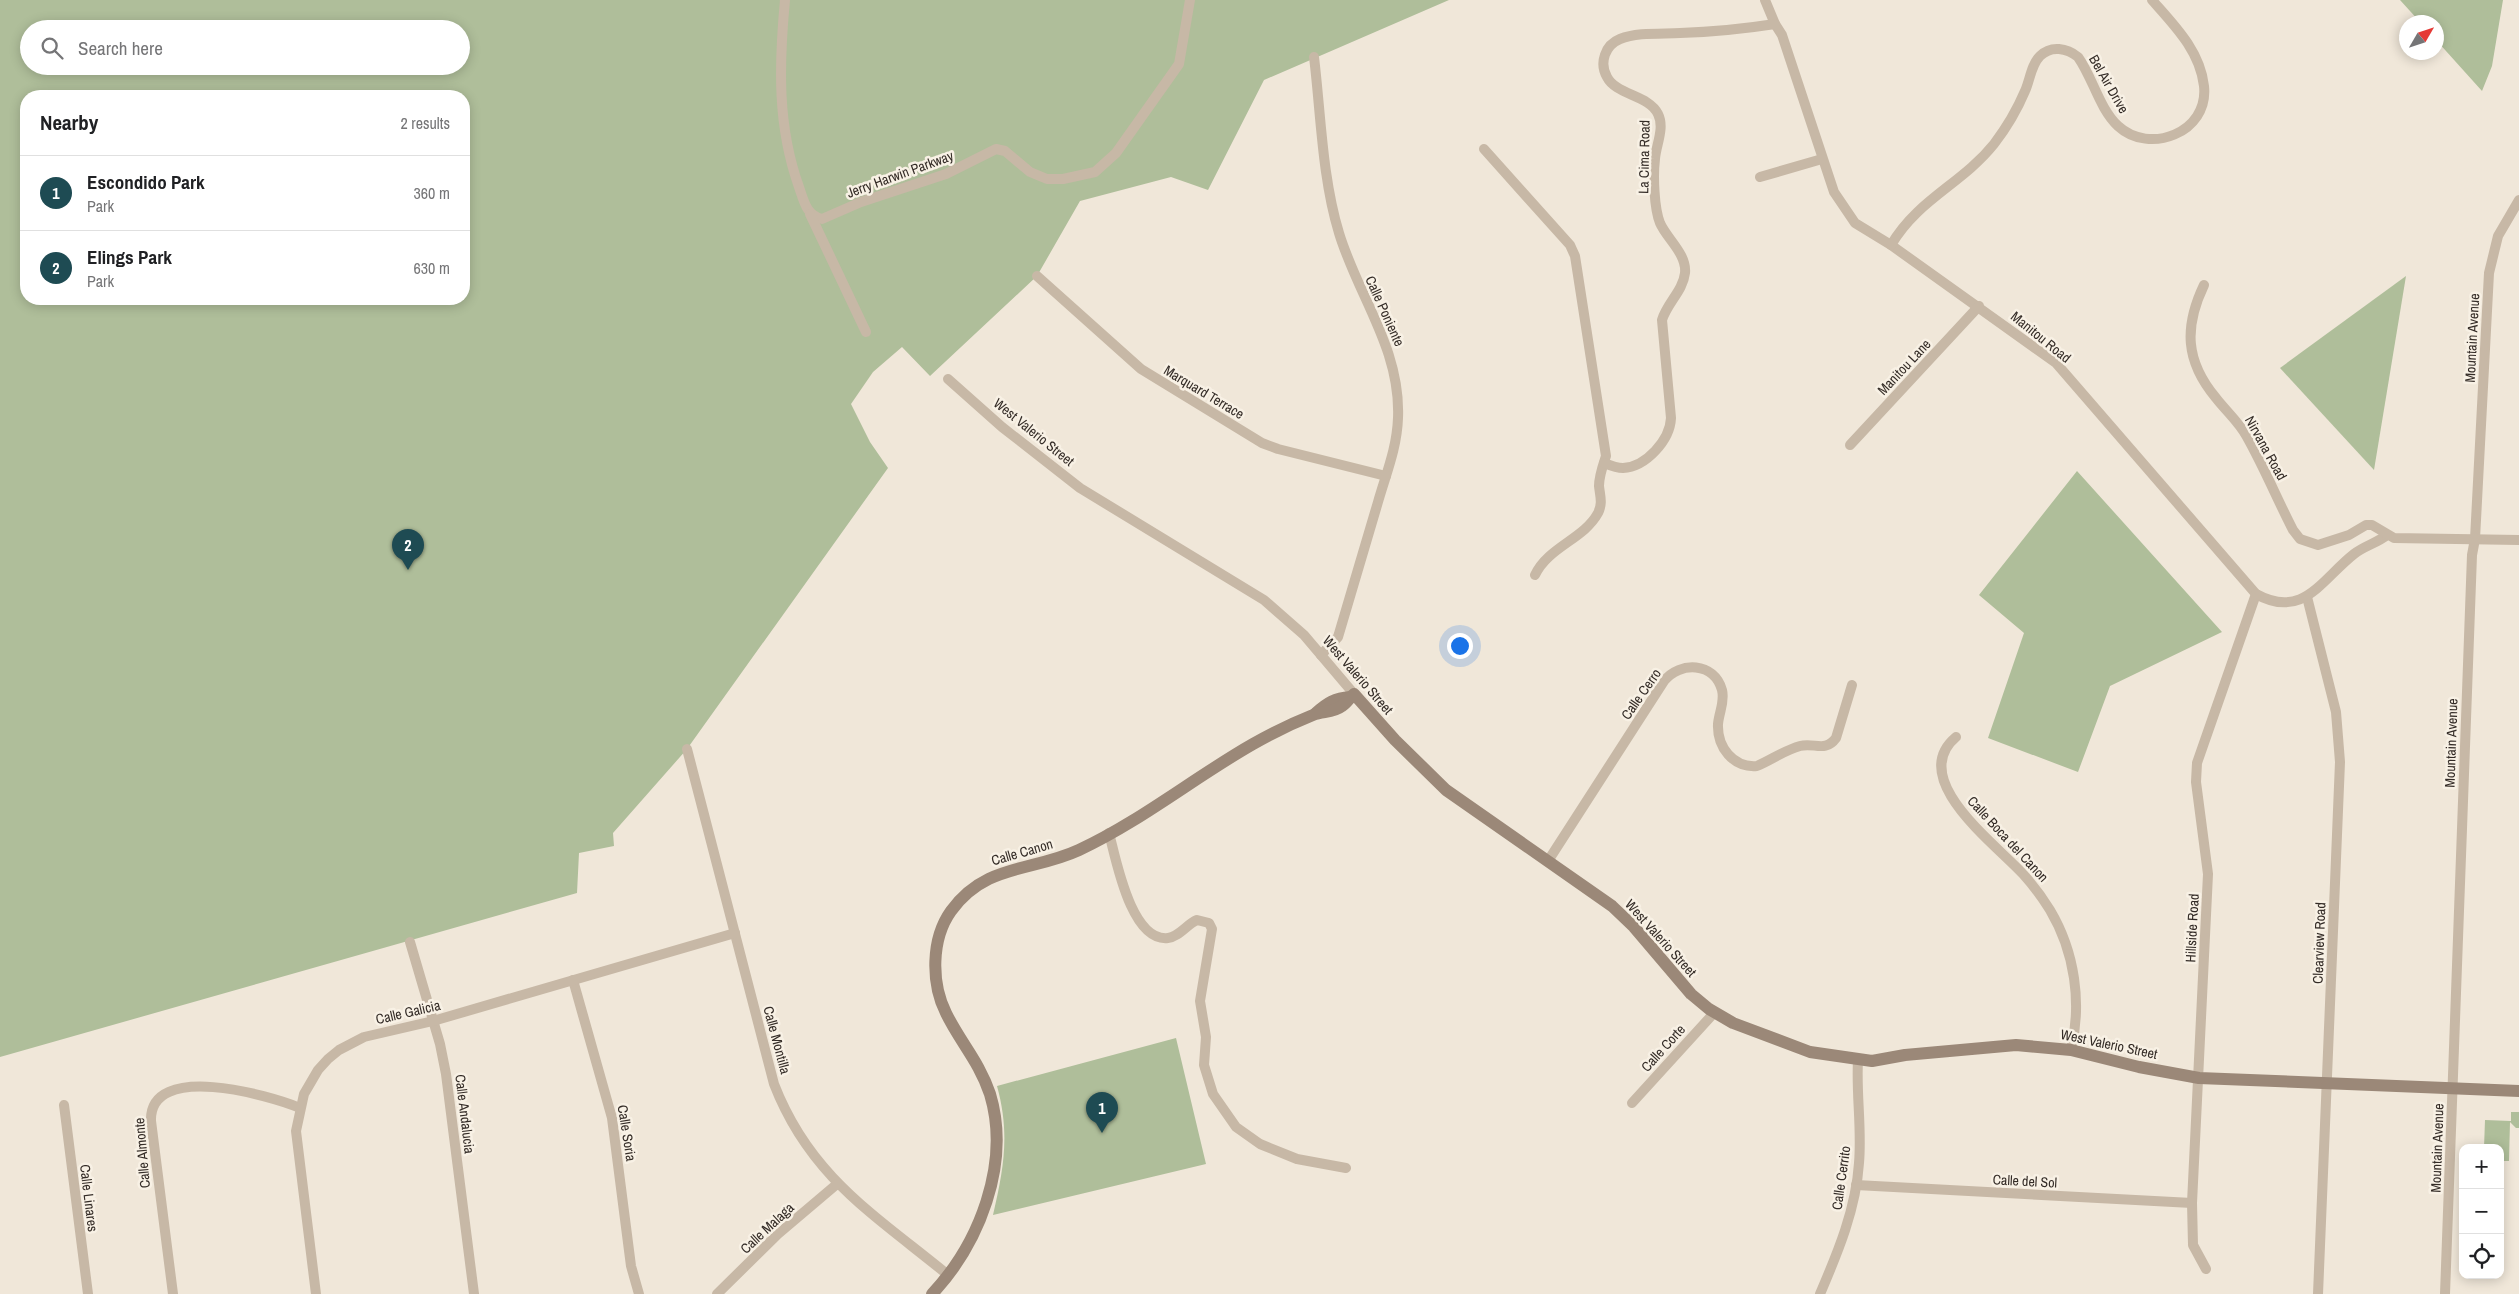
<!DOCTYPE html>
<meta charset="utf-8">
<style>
body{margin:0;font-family:"Archivo Narrow",sans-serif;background:#f6f6f6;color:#202124}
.controls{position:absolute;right:15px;bottom:15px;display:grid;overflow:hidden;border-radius:10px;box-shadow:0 2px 12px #0003}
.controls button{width:45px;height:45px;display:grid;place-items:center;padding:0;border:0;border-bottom:1px solid #e0e0e0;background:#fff;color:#202124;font:25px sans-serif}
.compass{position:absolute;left:2399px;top:15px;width:45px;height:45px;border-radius:50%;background:#fff;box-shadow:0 2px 12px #0003;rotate:51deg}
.you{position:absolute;left:1459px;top:645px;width:18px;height:18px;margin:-12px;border:4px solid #fff;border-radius:50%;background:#1a73e8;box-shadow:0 0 0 8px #1a73e833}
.badge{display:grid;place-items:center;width:32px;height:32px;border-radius:50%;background:#1e4b53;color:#fff;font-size:16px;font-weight:700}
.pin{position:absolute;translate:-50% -41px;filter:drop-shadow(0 1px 2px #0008)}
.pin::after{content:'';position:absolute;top:26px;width:18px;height:15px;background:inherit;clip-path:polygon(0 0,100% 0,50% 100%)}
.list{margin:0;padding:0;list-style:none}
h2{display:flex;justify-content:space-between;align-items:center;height:65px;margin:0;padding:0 20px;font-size:21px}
h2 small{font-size:16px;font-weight:400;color:#757577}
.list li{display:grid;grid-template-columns:32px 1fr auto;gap:15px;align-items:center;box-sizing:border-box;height:75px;padding:0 20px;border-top:1px solid #e0e0e0}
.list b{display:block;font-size:19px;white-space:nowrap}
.list p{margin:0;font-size:16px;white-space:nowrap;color:#757577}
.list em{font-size:16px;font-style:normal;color:#757577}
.icon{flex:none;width:28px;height:28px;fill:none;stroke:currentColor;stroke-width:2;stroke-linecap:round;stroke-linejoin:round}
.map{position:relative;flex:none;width:2519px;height:1294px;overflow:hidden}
.search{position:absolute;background:#fff;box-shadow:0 2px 12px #0003;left:20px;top:20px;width:450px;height:55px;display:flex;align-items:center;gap:12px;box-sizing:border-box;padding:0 18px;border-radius:28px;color:#757577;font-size:19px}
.panel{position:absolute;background:#fff;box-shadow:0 2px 12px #0003;left:20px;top:90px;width:450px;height:215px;border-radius:20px}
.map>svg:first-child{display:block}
</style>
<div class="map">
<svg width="2519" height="1294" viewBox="0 0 2519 1294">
<rect width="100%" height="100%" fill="#f0e7d9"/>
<g fill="#afbe9a" fill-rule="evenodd">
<path d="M 0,0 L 1449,0 L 1264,80 L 1208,190 L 1171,177 L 1080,201 L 1037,276 L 930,376 L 902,347 L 873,372 L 851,404 L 870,442 L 888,468 L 687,749 L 613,833 L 614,846 L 579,853 L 577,893 L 0,1057 ZM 29,29 L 461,29 L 461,66 L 29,66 ZM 26,96 L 464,96 L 464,299 L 26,299 Z"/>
<path d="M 2400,0 L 2503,0 L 2492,66 L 2482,91 L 2437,41 L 2436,22 L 2420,22 Z"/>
<path d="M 2406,276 L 2374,470 L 2280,368 Z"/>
<path d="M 2077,471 L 2222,632 L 2110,686 L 2078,772 L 1988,738 L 2024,633 L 1979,595 Z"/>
<path d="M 1176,1038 L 1206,1164 L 993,1215 C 1004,1168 1010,1133 997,1086 Z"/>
<path d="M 2511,1112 L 2519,1112 L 2519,1128 L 2516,1128 L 2510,1122 L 2509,1161 L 2500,1161 L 2500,1148 L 2484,1148 L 2485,1120 L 2511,1121 Z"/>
</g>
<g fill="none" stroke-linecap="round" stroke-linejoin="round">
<g stroke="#c7b8a6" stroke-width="10">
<path d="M 785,0 C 779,64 777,126 799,187 C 804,201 806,215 822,219 L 861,202 L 946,174 L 996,149 L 1005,151 L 1030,172 L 1047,179 L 1063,179 L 1095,172 L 1116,153 L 1179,64 L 1190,0"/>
<path d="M 1765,0 L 1775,24 L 1782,35 L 1834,192 L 1855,223 L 1891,245 L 2056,363 L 2256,594 C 2303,620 2321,580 2354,554 C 2364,546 2377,543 2387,535"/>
<path d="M 1314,57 C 1321,115 1322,177 1339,233 C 1358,296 1401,349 1398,418 C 1397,448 1386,474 1378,502 C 1365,547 1351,592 1338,637 L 1321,655"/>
<path d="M 1484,149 L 1570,245 L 1575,256 L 1606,456 C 1603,465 1599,476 1599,486 C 1600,496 1603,503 1598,513 C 1584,539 1548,547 1535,575"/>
<path d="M 1760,177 L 1822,159"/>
<path d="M 810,214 L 866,332"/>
<path d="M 1891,245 C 1918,199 1962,184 1994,144 C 2007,127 2017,110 2025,91 C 2030,80 2031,65 2040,56 C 2051,45 2067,48 2078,57 C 2093,78 2099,108 2118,126 C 2149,155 2209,133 2204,86 C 2200,51 2175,26 2152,0"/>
<path d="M 1037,276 L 1141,369 L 1262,443 L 1278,449 L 1386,476"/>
<path d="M 2204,285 C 2184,327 2185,361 2216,398 C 2226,411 2239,422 2247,437 C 2264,467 2277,499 2293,530 L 2300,539 L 2318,545 L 2349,535 L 2366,525 L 2372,525 L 2394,538 L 2519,540"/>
<path d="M 948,379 L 1002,427 L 1080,488 L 1264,600 L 1304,635 L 1354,694"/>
<path d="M 1850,445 L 1979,306"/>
<path d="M 1604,463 C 1609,465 1616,468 1623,468 C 1646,467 1670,440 1671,418 L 1662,320 C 1667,303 1683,291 1685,273 C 1687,254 1667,239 1660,223 C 1654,208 1653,175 1655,159 C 1656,145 1665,128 1658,114 C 1649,95 1616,95 1607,77 C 1599,63 1605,45 1620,39 C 1637,32 1662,34 1680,33 C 1712,32 1743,29 1775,24"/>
<path d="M 2307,597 L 2336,712 L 2340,762 L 2318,1294"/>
<path d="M 1956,737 C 1906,779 1997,845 2023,874 C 2033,885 2042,897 2050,910 C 2075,952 2082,1003 2071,1050"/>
<path d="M 687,749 L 774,1084 C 810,1177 875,1215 948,1275"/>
<path d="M 1109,833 C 1116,859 1131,942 1168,938 C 1179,937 1187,924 1197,920 L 1209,923 L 1212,929 L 1200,1001 L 1206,1037 L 1204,1065 L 1213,1094 L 1236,1127 L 1260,1144 L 1297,1159 L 1346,1168"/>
<path d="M 1548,861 L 1664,681 C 1680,661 1714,662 1722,690 C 1725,702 1719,712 1718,724 C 1717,747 1733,768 1757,766 C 1771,760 1785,750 1800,746 C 1814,742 1825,753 1836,738 L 1852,685"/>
<path d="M 410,942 L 440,1044 L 446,1074 L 474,1294"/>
<path d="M 573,980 L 612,1118 L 631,1266 L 639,1294"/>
<path d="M 1632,1103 L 1714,1013"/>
<path d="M 64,1105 L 88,1294"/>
<path d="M 1856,1185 L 2192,1203"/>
<path d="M 2206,1269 L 2193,1245 L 2192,1203 L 2208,874 L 2196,782 L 2197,763 L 2256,594"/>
<path d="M 173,1294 L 151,1121 C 149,1061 269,1095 300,1108"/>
<path d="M 316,1294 L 296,1131 L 304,1094 L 318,1070 L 328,1059 L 339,1050 L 364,1037 L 433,1021 L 735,933"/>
<path d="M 717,1294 L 778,1234 L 837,1184"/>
<path d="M 1820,1294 C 1838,1252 1856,1209 1859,1163 C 1862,1128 1856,1094 1858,1060"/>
<path d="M 2445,1294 L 2472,555 L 2475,539 L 2489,273 L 2498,236 L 2519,200"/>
</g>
<g stroke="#9b8878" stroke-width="12">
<path d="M 1316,713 C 1327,703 1335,698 1350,697"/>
<path d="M 932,1294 C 979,1244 1011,1164 990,1094 C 979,1061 960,1042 946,1013 C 931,983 931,939 951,911 C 986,863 1032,872 1079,850 C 1141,821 1195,777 1253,744 C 1272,733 1293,723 1313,715 C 1323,711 1333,713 1342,706 C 1347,703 1350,697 1354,694 L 1395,740 L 1446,790 L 1612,906 L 1634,927 L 1691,994 L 1709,1009 L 1733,1023 L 1810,1052 L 1872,1061 L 1905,1055 L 2016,1045 L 2071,1050 L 2139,1067 L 2199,1078 L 2519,1091"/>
</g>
</g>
<g text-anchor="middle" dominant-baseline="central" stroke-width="5" stroke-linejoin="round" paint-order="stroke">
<g font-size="14" fill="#342c27" stroke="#f8f1e5">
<text transform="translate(2109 84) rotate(60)">Bel Air Drive</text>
<text transform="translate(1644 157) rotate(-89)">La Cima Road</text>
<text transform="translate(900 174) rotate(-20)">Jerry Harwin Parkway</text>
<text transform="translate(1385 311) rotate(66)">Calle Poniente</text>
<text transform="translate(2041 337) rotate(39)">Manitou Road</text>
<text transform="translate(2472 338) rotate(-87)">Mountain Avenue</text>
<text transform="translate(1904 367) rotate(-47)">Manitou Lane</text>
<text transform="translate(1204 392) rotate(31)">Marquard Terrace</text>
<text transform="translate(1034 432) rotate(39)">West Valerio Street</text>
<text transform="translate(2266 448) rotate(61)">Nirvana Road</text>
<text transform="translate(1358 675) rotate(49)">West Valerio Street</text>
<text transform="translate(1641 694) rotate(-55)">Calle Cerro</text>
<text transform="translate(2451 743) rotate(-88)">Mountain Avenue</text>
<text transform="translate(2008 839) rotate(47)">Calle Boca del Canon</text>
<text transform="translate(1022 852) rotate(-16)">Calle Canon</text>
<text transform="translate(2192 928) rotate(-87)">Hillside Road</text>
<text transform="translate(1661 938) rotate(48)">West Valerio Street</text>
<text transform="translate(2319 943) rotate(-88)">Clearview Road</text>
<text transform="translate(408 1012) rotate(-13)">Calle Galicia</text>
<text transform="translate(777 1040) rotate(75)">Calle Montilla</text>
<text transform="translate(2109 1044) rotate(12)">West Valerio Street</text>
<text transform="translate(1663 1048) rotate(-48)">Calle Corte</text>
<text transform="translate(465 1114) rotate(83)">Calle Andalucia</text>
<text transform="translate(627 1133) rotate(81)">Calle Soria</text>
<text transform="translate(2437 1148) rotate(-88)">Mountain Avenue</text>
<text transform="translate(142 1153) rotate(-95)">Calle Almonte</text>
<text transform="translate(1841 1178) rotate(-82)">Calle Cerrito</text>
<text transform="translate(2025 1181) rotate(3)">Calle del Sol</text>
<text transform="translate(89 1198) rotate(83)">Calle Linares</text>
<text transform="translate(767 1228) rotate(-43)">Calle Malaga</text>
</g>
</g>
</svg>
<div class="controls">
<button>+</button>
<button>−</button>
<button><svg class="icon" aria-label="locate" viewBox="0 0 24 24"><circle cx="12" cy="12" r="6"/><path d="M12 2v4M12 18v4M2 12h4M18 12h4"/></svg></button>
</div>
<svg class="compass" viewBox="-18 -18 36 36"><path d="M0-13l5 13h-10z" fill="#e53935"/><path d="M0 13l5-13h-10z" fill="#757577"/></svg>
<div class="you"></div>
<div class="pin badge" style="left:1102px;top:1133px">1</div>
<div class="pin badge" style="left:408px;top:570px">2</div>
<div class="search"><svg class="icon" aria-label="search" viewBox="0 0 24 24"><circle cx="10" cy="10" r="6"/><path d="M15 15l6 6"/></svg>Search here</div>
<section class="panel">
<h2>Nearby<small>2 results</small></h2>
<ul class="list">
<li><span class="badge">1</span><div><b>Escondido Park</b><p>Park</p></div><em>360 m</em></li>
<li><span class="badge">2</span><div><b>Elings Park</b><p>Park</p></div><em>630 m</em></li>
</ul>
</section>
</div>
